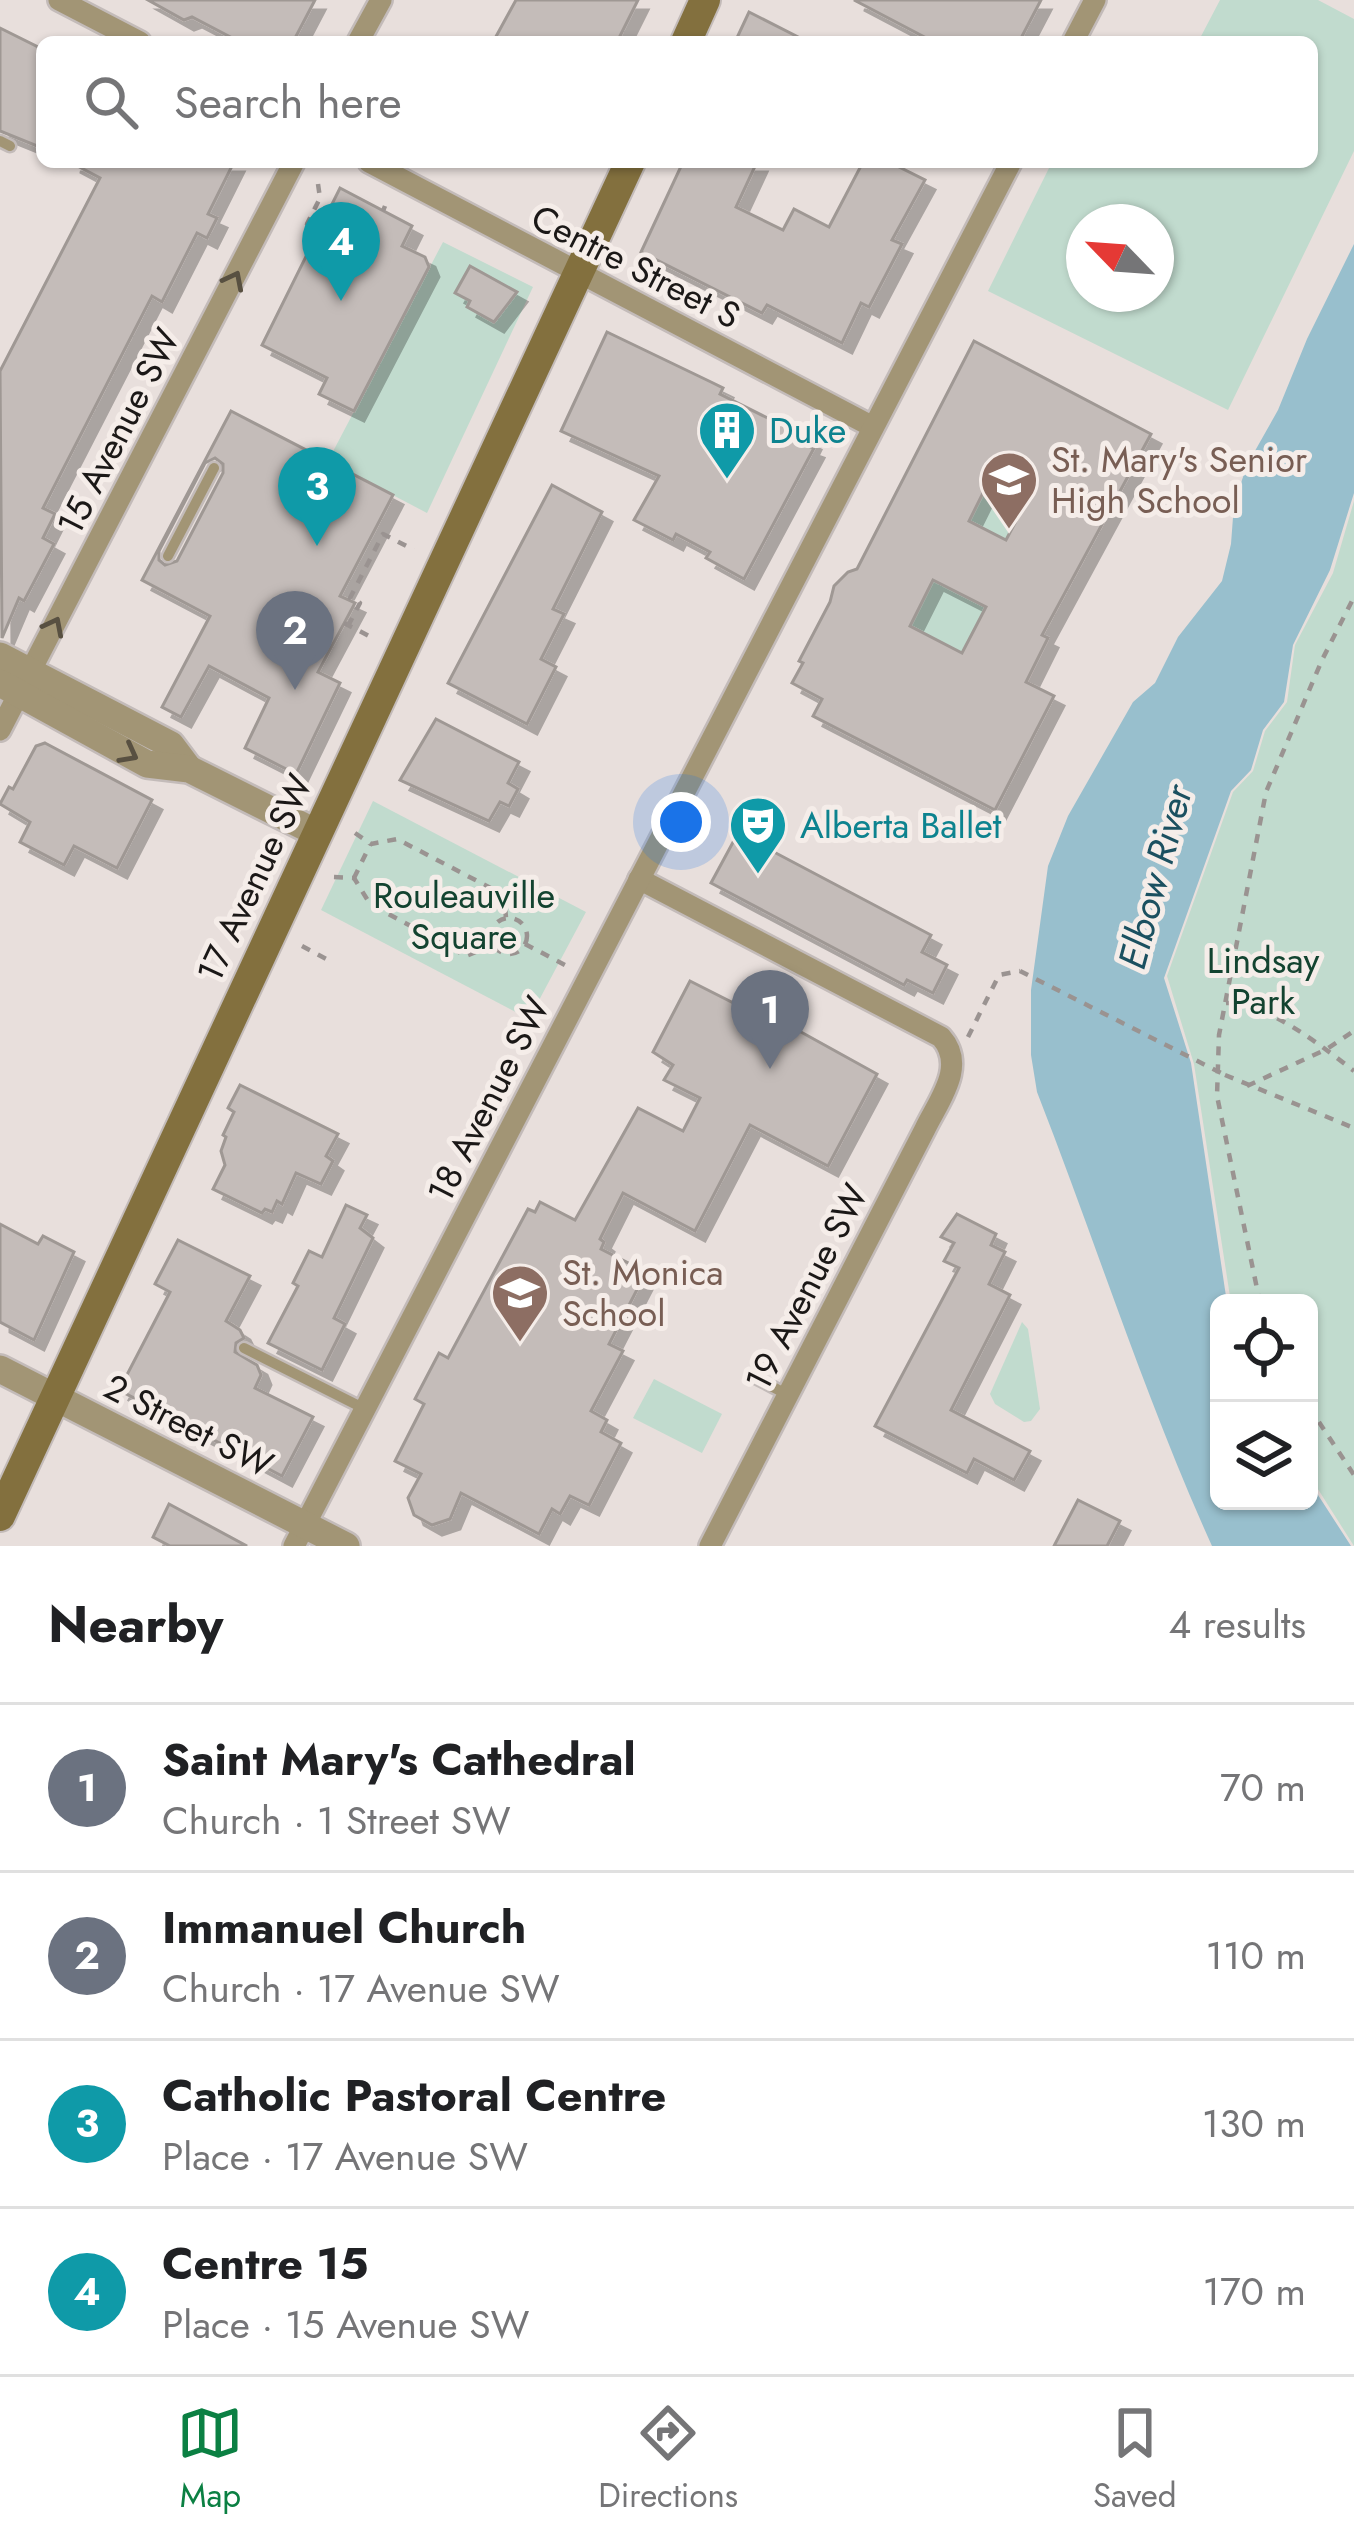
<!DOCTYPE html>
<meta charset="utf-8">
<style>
body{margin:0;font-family:Jost,sans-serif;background:#f6f6f6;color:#202124}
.controls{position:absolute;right:36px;bottom:36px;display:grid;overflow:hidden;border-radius:18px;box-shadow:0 3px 9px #0004}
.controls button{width:108px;height:108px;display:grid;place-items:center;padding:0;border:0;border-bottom:3px solid #e0e0e0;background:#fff;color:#202124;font:60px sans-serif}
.compass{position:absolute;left:1066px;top:204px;width:108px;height:108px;border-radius:50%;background:#fff;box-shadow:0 3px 9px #0004;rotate:295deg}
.you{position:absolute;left:681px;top:822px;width:42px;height:42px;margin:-30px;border:9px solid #fff;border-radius:50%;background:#1a73e8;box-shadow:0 0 0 18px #1a73e833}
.badge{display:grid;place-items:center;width:78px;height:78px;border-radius:50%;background:#0b8043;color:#fff;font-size:39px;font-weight:700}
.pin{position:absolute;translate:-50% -99px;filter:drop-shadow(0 3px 6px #0008)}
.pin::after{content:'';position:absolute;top:63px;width:42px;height:36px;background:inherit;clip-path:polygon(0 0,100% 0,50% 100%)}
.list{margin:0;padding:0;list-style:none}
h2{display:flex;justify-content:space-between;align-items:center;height:156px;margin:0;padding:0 48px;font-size:51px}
h2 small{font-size:39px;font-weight:400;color:#757577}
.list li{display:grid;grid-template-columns:78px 1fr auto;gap:36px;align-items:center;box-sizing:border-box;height:168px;padding:0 48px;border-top:3px solid #e0e0e0}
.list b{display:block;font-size:45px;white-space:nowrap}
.list p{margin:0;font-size:39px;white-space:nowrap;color:#757577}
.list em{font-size:39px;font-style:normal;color:#757577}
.icon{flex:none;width:66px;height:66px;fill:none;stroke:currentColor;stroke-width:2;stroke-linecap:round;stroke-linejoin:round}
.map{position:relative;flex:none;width:1354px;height:1546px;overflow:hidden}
.search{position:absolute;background:#fff;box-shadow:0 3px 9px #0004;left:36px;right:36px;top:36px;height:132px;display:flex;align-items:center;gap:30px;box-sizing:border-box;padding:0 42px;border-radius:18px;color:#757577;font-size:45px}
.sheet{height:828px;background:#fff}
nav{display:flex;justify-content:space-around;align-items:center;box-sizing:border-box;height:168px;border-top:3px solid #e0e0e0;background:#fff;font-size:33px;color:#757577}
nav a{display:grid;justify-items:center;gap:6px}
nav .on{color:#0b8043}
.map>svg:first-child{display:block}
</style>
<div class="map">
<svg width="1354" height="1546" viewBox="0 0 1354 1546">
<defs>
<filter id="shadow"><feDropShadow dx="10" dy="10" stdDeviation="0" flood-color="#0004"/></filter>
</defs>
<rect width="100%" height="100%" fill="#e8dfdc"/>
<g fill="#c1dbce" fill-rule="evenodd">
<path d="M 1220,0 L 1318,0 L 1354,19 L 1354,151 L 1228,410 L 988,291 L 1052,162 L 1312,162 L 1312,42 L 1198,42 ZM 1084,222 L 1156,222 L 1156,294 L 1084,294 Z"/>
<path d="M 443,242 L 533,287 L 427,513 L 328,461 Z"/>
<path d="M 999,461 L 1037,481 L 1006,540 L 969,521 Z"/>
<path d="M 1354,501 L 1354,1546 L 1309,1475 L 1309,1303 L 1231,1303 L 1194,1064 L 1167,976 L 1233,792 L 1253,771 L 1265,731 L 1287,702 L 1295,645 L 1333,573 Z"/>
<path d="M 933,580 L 986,607 L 962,653 L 910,626 Z"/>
<path d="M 373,801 L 586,912 L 529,1019 L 321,910 Z"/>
<path d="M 1022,1322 L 1028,1329 L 1040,1409 L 1031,1421 L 1024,1422 L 995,1404 L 990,1394 Z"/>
<path d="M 654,1379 L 722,1414 L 702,1453 L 633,1418 Z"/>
</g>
<path fill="#98bfcd" d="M 1354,244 L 1354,493 L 1330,570 L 1293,645 L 1284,702 L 1263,730 L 1251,770 L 1231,791 L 1164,978 L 1191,1063 L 1227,1303 L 1219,1303 L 1219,1501 L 1309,1501 L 1309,1481 L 1351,1546 L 1212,1546 C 1145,1398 1096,1243 1037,1092 L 1031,1055 L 1031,990 L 1048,866 L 1068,816 L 1133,702 L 1155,683 L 1178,637 L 1222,581 L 1231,544 L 1234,504 L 1247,465 L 1278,410 L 1307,339 Z"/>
<g fill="#c4bcb9" stroke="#9f9894" stroke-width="3" fill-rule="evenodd" filter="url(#shadow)">
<path d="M 148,0 L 315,0 L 293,42 L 240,42 L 192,17 L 184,20 Z"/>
<path d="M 516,0 L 638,0 L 617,42 L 493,42 Z"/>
<path d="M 854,0 L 1041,0 L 1019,42 L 934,42 Z"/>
<path d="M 749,12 L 808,42 L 735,42 Z"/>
<path d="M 0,28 L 42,49 L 42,148 L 0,131 Z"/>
<path d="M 70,162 L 234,162 L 208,214 L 217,218 L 207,238 L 197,233 L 162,302 L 152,296 L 43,508 L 55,514 L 43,538 L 54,544 L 24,601 L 19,598 L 2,638 L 0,371 L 100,178 Z"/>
<path d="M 683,162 L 757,162 L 736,207 L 783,230 L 794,209 L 829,227 L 863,162 L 889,162 L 925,180 L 892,240 L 902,244 L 869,307 L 861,303 L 842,343 L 767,305 L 762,313 L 641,252 Z"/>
<path d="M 340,188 L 412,226 L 402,246 L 425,257 L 429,267 L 354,411 L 319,394 L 327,378 L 262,345 Z"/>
<path d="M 470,266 L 517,292 L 494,322 L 467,307 L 470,301 L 455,293 Z"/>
<path d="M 607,332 L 711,382 L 723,388 L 720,394 L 811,440 L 808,446 L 814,448 L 744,579 L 706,558 L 710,552 L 676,534 L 673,540 L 634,520 L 659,476 L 561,431 Z"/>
<path d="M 974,341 L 1151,434 L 1042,635 L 1048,638 L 1026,682 L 1054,696 L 995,810 L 813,716 L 822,699 L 792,683 L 803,663 L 799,661 L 830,602 L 834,586 L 848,572 L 857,569 ZM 999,461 L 1037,481 L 1006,540 L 969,521 ZM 933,580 L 986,607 L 962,653 L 910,626 Z"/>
<path d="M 231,411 L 393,495 L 340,596 L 355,603 L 318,672 L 340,683 L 296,774 L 245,748 L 269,698 L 209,666 L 181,717 L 162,707 L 210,616 L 142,580 ZM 215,458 L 223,464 L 223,473 L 177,561 L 165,565 L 159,560 L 159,551 L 205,463 Z"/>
<path d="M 552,485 L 602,512 L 553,609 L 564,614 L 541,659 L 556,667 L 527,724 L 448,683 Z"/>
<path d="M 436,719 L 519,762 L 508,783 L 518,789 L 509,806 L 500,802 L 489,821 L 400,780 Z"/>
<path d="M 45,743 L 152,800 L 117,868 L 74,846 L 64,865 L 20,842 L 30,822 L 0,804 L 9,787 L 13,789 L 36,746 Z"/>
<path d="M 738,833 L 931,935 L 922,952 L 947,965 L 933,993 L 907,980 L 904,985 L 711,883 Z"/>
<path d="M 690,981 L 769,1021 L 772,1016 L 877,1074 L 828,1166 L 750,1125 L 695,1231 L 623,1193 L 600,1239 L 604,1242 L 601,1249 L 640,1269 L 644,1276 L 609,1344 L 623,1351 L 591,1411 L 607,1420 L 601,1432 L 621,1443 L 589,1505 L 570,1496 L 560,1514 L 552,1509 L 539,1534 L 461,1493 L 450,1519 L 432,1525 L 414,1515 L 408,1498 L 421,1474 L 395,1461 L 424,1404 L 415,1399 L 439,1353 L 448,1358 L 528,1209 L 535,1212 L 540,1202 L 575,1220 L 638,1108 L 683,1131 L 700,1098 L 664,1080 L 673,1065 L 653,1052 Z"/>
<path d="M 240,1085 L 338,1134 L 326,1156 L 333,1161 L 321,1184 L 296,1173 L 282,1204 L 277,1201 L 272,1212 L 265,1209 L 262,1213 L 213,1189 L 225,1165 L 221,1151 L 226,1137 L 223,1135 L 234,1112 L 228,1108 Z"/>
<path d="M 346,1205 L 367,1215 L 360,1228 L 373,1238 L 334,1318 L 345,1324 L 322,1370 L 268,1343 L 298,1286 L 293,1283 L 309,1251 L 322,1257 Z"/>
<path d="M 957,1214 L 996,1234 L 991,1245 L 1005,1252 L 989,1284 L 1010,1295 L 951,1410 L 1030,1451 L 1014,1480 L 974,1459 L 967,1473 L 875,1426 L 959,1268 L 944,1261 L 954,1243 L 941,1237 Z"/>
<path d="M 0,1224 L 38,1244 L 43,1236 L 74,1252 L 34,1340 L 0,1322 Z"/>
<path d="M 178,1240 L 250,1276 L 226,1321 L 240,1330 L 244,1338 L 236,1343 L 235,1352 L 257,1365 L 261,1375 L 255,1388 L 313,1417 L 282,1476 L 119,1390 L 170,1292 L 155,1284 Z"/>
<path d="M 1078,1500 L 1120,1521 L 1107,1546 L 1054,1546 Z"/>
<path d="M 169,1504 L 247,1546 L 170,1546 L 153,1537 Z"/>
</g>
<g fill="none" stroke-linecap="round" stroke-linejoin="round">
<defs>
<g id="service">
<path d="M 0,141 L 10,146"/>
<path d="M 168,556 L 214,468"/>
<path d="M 244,1348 L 365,1409"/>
<path d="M 752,1376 L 788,1395"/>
</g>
<g id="minor">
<path d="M 59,0 L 140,42"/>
<path d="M 358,42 L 381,0"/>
<path d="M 1073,42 L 1095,0"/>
<path d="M 369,162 L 873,427"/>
<path d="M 0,730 L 294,162"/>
<path d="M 639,879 L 941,1037 C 967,1066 939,1100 925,1129 L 710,1546"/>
<path d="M 294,1546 L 1011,162"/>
</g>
<g id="tertiary">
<path d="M 0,656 L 171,745 L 189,769"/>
<path d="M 0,683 L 147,764 L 189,769 L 317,833"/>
<path d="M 0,1369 L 346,1546"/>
</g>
<g id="secondary">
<path d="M 686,42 L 705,0"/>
<path d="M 0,1516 L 630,162"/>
</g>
</defs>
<use href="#service" stroke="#c3bbb9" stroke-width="15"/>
<use href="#minor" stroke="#c3bbb9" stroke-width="26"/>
<use href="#tertiary" stroke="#c3bbb9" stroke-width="32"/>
<use href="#secondary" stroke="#c3bbb9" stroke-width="34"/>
<g stroke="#9a9391" stroke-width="4.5" stroke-dasharray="9 9" stroke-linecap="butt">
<path d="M 318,184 L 320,198 L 307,224 L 314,228 L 325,208 L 329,210"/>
<path d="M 383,211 L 385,206"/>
<path d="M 344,623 L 373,638"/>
<path d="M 348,626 L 360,603 L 350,598 L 383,534 L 414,550"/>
<path d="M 355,833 L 371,844 L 397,839 L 504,895 L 506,918"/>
<path d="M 334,877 L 354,878 L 370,904 L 466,956 L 493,945"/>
<path d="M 354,878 L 370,845"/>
<circle cx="509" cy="936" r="18"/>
<path d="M 525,944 L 565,965"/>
<path d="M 302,946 L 328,960"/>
<path d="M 1226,1003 C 1265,1001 1323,1047 1354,1071"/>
<path d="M 968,1037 L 999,975 L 1020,971"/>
<path d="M 1225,1075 L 1354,1128"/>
<path d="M 1247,1086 L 1327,1049 L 1354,1031"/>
<path d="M 1260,1303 L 1217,1096 L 1219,1035 L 1266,792 L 1322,660 L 1354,597"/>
<path d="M 1309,1407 L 1354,1475"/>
</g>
<use href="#service" stroke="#a29575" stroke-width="10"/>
<use href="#minor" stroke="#a29575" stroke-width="21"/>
<use href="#tertiary" stroke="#a29575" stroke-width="27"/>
<use href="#secondary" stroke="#83703e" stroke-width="30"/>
<path stroke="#9a9391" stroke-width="4.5" stroke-dasharray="9 9" stroke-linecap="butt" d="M 1020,971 L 1225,1075"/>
</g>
<defs><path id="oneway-chevron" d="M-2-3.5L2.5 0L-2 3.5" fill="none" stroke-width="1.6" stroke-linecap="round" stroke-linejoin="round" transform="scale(3)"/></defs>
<g stroke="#585041">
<use href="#oneway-chevron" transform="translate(234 280) rotate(-63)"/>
<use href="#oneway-chevron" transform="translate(54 626) rotate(-63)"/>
<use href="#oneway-chevron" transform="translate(129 754) rotate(28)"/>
</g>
<defs>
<symbol id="building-pin" viewBox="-11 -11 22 30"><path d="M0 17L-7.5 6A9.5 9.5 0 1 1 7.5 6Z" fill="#0f9aa8" stroke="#f5ede9"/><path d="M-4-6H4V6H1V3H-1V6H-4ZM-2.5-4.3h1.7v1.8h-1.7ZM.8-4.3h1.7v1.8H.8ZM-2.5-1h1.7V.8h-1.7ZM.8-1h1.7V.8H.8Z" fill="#fff"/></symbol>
<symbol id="school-pin" viewBox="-11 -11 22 30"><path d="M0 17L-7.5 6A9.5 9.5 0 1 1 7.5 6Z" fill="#8d6e63" stroke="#f5ede9"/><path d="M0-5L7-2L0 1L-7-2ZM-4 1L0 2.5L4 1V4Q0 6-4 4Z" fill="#fff"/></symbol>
<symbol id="theatre-pin" viewBox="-11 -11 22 30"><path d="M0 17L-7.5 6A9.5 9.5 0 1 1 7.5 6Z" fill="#0f9aa8" stroke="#f5ede9"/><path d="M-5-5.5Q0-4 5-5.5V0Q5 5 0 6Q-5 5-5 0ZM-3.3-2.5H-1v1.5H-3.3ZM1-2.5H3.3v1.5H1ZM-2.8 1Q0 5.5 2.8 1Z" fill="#fff"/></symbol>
</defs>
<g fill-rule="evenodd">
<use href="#building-pin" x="694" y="397" width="66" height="90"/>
<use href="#school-pin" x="976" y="447" width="66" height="90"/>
<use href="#theatre-pin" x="725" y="792" width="66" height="90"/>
<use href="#school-pin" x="487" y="1260" width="66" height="90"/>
</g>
<g text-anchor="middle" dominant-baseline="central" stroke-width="10" stroke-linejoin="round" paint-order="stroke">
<g font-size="36" fill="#1b1817" stroke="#f5ede9">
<text transform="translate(636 266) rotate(27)">Centre Street S</text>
<text transform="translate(118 431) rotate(-63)">15 Avenue SW</text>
<text transform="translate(254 878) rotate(-65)">17 Avenue SW</text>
<text transform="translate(488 1099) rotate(-63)">18 Avenue SW</text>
<text transform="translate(806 1287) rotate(-63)">19 Avenue SW</text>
<text transform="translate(189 1425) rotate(27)">2 Street SW</text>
</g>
<g font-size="36" fill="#0d838f" stroke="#f5ede9" text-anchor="start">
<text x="769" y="430">Duke</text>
<text x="800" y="825">Alberta Ballet</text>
</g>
<g font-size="36" fill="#785e54" stroke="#f5ede9" text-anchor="start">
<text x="1051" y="459">St. Mary's Senior<tspan x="1051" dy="41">High School</tspan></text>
<text x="562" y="1272">St. Monica<tspan x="562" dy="41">School</tspan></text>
</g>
<g font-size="36" fill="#134330" stroke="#f5ede9">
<text x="464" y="895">Rouleauville<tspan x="464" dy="41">Square</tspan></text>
<text x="1263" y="960">Lindsay<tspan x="1263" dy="41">Park</tspan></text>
</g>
<g font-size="39" font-style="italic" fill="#1b5060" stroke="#f5ede9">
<text transform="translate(1155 877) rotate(-75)">Elbow River</text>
</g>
</g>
</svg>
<div class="controls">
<button><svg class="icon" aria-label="locate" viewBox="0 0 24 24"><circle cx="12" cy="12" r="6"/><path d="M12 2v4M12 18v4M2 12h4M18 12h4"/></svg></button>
<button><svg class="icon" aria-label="layers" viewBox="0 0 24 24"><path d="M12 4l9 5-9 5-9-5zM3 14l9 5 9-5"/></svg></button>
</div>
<svg class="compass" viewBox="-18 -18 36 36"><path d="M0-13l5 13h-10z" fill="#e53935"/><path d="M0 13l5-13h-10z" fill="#757577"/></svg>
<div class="you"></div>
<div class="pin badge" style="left:770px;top:1069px;background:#6b7280">1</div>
<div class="pin badge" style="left:295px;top:690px;background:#6b7280">2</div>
<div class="pin badge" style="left:317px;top:546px;background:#0f9aa8">3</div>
<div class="pin badge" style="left:341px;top:301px;background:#0f9aa8">4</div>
<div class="search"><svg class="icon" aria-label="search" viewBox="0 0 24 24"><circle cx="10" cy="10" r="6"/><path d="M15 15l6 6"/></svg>Search here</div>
</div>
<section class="sheet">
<h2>Nearby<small>4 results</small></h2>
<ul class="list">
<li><span class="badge" style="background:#6b7280">1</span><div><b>Saint Mary's Cathedral</b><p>Church · 1 Street SW</p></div><em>70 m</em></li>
<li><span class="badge" style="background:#6b7280">2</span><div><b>Immanuel Church</b><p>Church · 17 Avenue SW</p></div><em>110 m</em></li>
<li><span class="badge" style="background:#0f9aa8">3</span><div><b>Catholic Pastoral Centre</b><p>Place · 17 Avenue SW</p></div><em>130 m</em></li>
<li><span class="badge" style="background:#0f9aa8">4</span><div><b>Centre 15</b><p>Place · 15 Avenue SW</p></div><em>170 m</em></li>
</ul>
</section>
<nav>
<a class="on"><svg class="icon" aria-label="map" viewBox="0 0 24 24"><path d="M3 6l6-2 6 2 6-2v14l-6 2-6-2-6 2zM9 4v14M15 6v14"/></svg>Map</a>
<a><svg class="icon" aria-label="directions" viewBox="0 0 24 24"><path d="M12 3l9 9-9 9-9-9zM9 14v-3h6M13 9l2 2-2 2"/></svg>Directions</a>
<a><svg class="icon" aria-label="saved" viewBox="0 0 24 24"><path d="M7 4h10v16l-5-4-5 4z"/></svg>Saved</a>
</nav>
